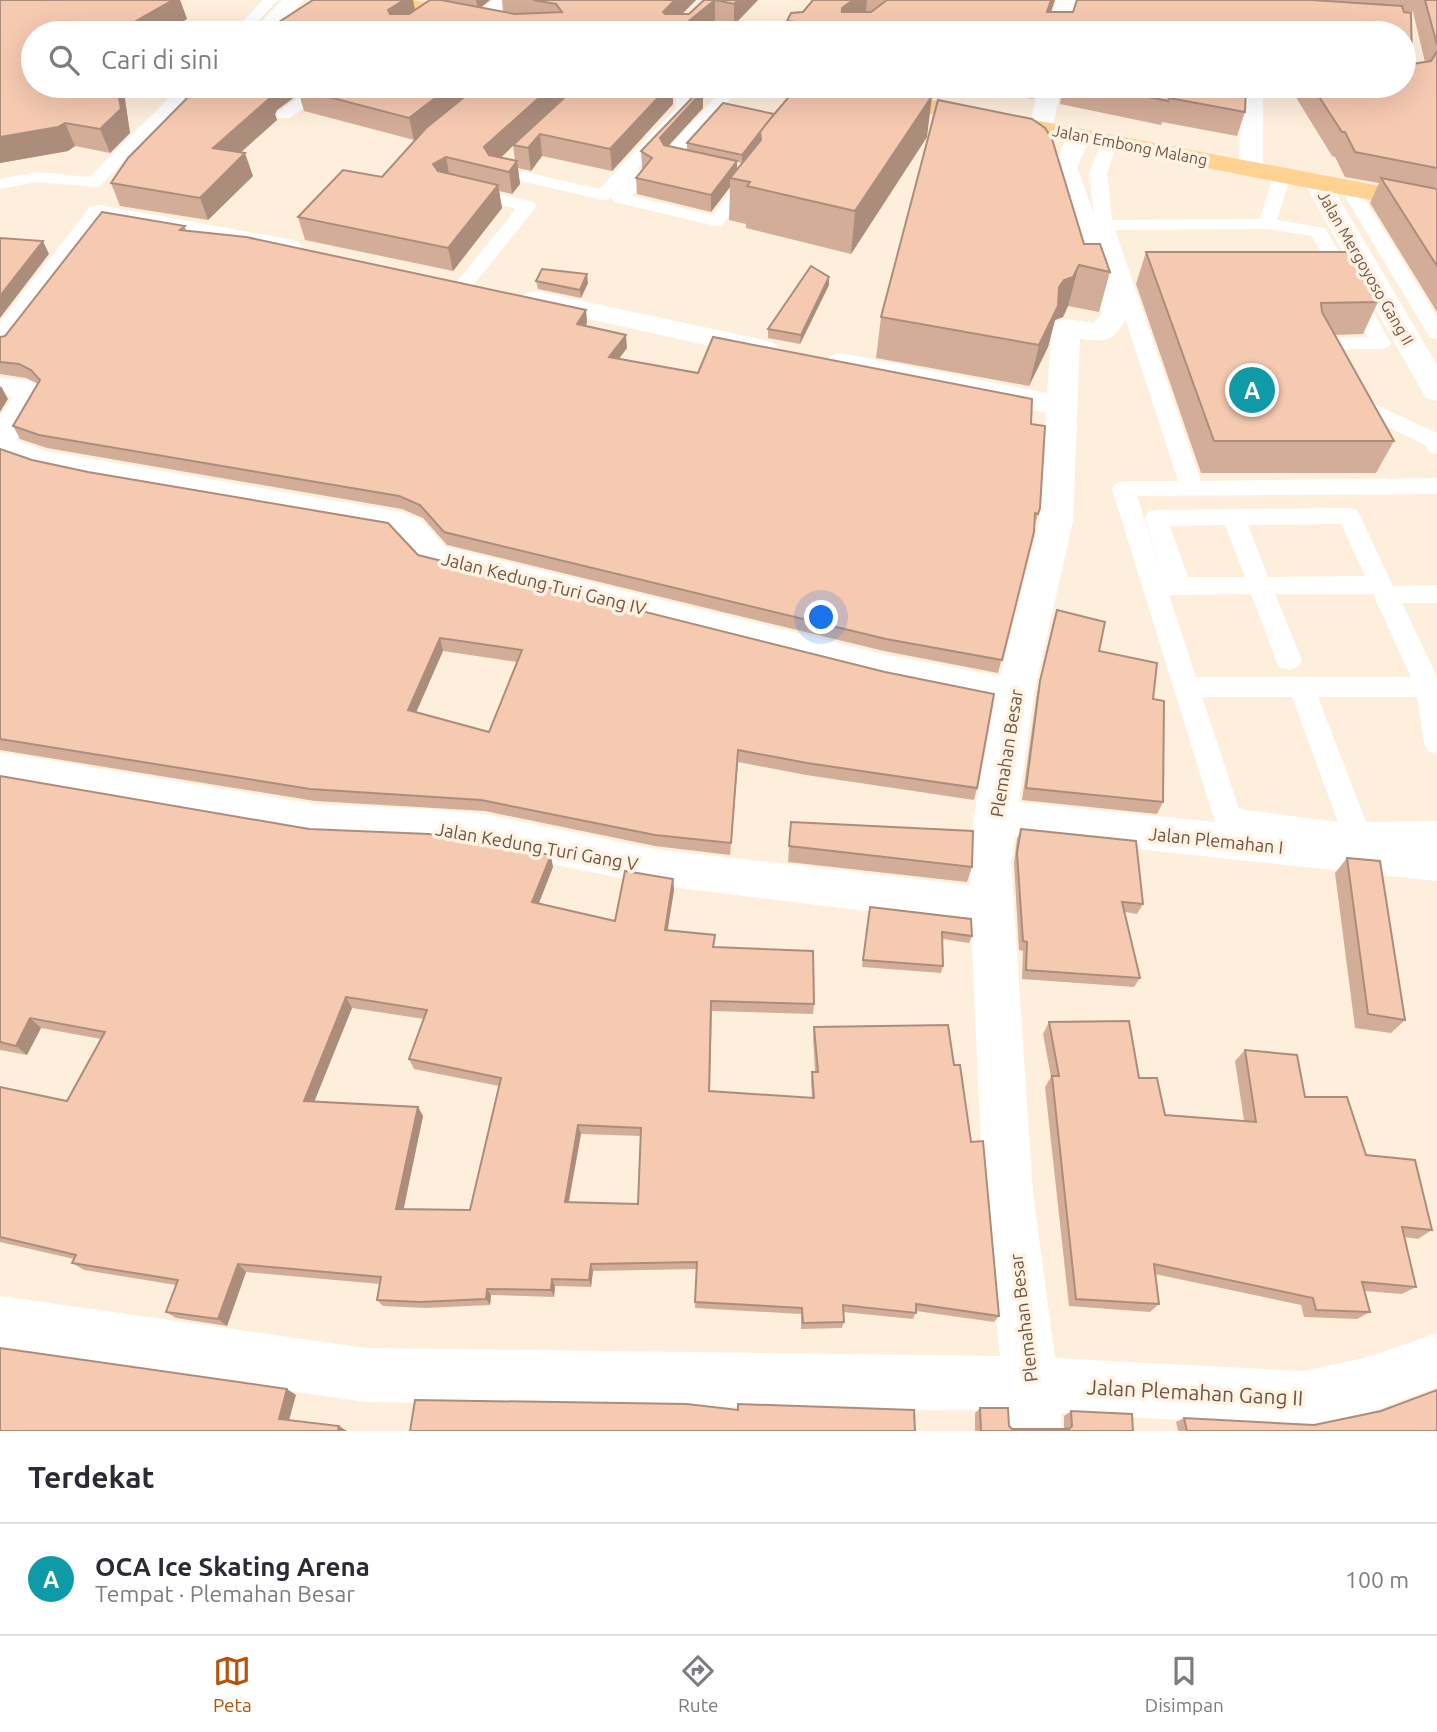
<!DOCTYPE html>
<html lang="id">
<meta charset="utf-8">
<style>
body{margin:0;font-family:Ubuntu,sans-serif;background:#f7f7f7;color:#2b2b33}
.you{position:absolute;left:822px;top:618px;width:24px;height:24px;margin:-18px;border:5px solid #fff;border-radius:50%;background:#1a73e8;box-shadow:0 0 0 10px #1a73e833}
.badge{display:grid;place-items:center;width:46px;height:46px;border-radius:50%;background:#b45309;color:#fff;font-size:23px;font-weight:700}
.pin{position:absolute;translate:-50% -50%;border:4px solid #fff;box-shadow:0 2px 7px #0006}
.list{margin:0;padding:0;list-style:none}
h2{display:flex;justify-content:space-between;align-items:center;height:91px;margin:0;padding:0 28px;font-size:30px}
h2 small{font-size:23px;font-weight:400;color:#7c7c81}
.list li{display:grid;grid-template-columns:46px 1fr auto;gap:21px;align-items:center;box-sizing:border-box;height:112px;padding:0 28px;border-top:2px solid #e1e1e2}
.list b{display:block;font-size:26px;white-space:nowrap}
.list p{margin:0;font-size:23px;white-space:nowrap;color:#7c7c81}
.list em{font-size:23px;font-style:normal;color:#7c7c81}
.icon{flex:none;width:38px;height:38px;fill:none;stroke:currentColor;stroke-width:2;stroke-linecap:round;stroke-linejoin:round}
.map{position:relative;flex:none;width:1437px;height:1431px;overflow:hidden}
.search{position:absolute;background:#fff;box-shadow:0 7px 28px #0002;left:21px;right:21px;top:21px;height:77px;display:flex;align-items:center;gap:18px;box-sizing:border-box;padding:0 24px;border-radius:38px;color:#7c7c81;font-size:26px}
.sheet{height:203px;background:#fff}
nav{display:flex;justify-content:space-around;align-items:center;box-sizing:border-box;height:98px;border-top:2px solid #e1e1e2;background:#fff;font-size:19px;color:#7c7c81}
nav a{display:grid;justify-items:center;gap:4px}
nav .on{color:#b45309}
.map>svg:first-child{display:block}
</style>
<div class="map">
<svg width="1437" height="1431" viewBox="0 0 1437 1431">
<rect width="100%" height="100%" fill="#feefdc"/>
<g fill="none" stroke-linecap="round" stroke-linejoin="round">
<g fill="#fff" fill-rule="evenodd">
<path d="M 263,0 L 278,0 L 247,33 L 232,33 Z"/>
<path d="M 181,86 L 198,86 L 99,187 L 37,182 L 0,189 L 0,179 L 37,172 L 89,177 Z"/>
<path d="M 316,86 L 334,86 L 290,118 L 278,118 L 276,115 L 278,112 Z"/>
<path d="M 689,86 L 706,86 L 692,100 L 690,112 L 609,199 L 603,200 L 499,176 L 490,171 L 499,166 L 599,189 L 676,108 L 676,99 Z"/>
<path d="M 726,86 L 742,86 L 682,152 L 700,156 L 702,160 L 700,164 L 694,165 L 665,159 L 663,155 L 665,151 Z"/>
<path d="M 1110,137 L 1118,142 L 1107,173 L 1112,220 L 1260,219 L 1273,175 L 1282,170 L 1288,171 L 1291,175 L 1277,220 L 1325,228 L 1391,343 L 1388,347 L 1381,349 L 1333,349 L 1337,358 L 1334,362 L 1320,362 L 1310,343 L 1313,339 L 1368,337 L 1312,236 L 1267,229 L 1115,230 L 1201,481 L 1437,478 L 1437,494 L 1137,496 L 1163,577 L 1145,518 L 1148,512 L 1156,510 L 1349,508 L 1357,510 L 1360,516 L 1393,586 L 1437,585 L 1437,603 L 1402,603 L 1437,677 L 1437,754 L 1428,751 L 1424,743 L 1417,697 L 1318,697 L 1366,822 L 1437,821 L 1437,845 L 1338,846 L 1228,831 L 1218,827 L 1214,819 L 1112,489 L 1115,484 L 1123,481 L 1178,481 L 1095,225 L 1089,173 L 1102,142 ZM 1341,524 L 1365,576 L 1268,577 L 1248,525 ZM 1225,525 L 1245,577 L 1188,577 L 1170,526 ZM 1251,594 L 1276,660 L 1280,667 L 1289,670 L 1298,667 L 1302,660 L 1275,594 L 1373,594 L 1411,677 L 1196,677 L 1169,595 ZM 1202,697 L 1292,697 L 1338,822 L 1239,809 Z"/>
<path d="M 641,170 L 650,175 L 632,196 L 712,215 L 740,180 L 742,173 L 754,173 L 758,180 L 722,225 L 716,226 L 614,202 L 611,198 L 614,194 L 635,171 Z"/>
<path d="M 1349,183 L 1358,188 L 1437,317 L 1437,339 L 1430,337 L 1427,333 L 1340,188 Z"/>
<path d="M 468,187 L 534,202 L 537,206 L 471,288 L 464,290 L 455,284 L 516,209 L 462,196 L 459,192 L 462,188 Z"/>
<path d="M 1348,392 L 1437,433 L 1437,454 L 1429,452 L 1425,445 L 1341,404 L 1338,399 L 1341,394 Z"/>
</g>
<g fill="#fff" fill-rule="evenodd">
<path d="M 282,0 L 304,0 L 273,33 L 250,33 Z"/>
<path d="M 493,0 L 516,0 L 489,25 L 473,25 L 470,20 Z"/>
<path d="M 1057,0 L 1077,0 L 1067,33 L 1045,33 Z"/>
<path d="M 1039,86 L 1061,86 L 1053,128 L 1049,133 L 1041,135 L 1033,133 L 1029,128 Z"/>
<path d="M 1241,86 L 1263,86 L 1263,169 L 1260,174 L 1251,176 L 1242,174 L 1239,169 Z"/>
<path d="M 1079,129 L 1088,131 L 1091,136 L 1077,167 L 1130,314 C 1113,339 1111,343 1080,339 L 1073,521 L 1034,693 L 1019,802 L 1437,845 L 1437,881 L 1015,836 L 1011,863 L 1033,1193 L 1055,1358 L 1303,1371 L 1368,1357 L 1437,1333 L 1437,1387 L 1368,1413 L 1303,1427 L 1061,1413 L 1062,1431 L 1006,1431 L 1005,1411 L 366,1402 L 0,1350 L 0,1296 L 366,1348 L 1000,1356 L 983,1193 L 971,924 L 655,885 L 484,850 L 433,843 L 315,838 L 0,784 L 0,752 L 315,804 L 433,809 L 484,814 L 655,849 L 970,885 C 967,828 985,761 994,704 L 883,682 L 434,568 L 422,565 L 393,534 L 95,483 L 40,471 L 0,457 L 0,416 L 13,397 L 0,395 L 0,377 L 34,381 L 45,395 L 16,440 L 46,451 L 402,512 L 421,520 L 446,547 L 883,654 L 1000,676 L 1039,521 L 1046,413 L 841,371 L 830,368 L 826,362 L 830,356 L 841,353 L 1047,393 L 1052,328 L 1056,322 L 1066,319 L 1094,323 L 1102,313 L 1053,167 L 1070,131 Z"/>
<path d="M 1316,173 L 1325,176 L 1329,181 L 1437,365 L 1437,401 L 1426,398 L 1422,391 L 1303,181 L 1307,176 Z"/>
<path d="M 99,205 L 288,239 L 298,241 L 301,247 L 298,253 L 288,255 L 106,222 L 10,347 L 0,350 L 0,322 L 90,207 Z"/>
<path d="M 536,291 L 764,340 L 774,343 L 779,349 L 774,355 L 764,358 L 526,305 L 522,299 L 526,293 Z"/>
</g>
<g fill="#ffd292" fill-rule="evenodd">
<path d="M 372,0 L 414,0 L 550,27 L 558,28 L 561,33 L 518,33 L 382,6 L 375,4 Z"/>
<path d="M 811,86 L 857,86 L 1437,197 L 1437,213 L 822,93 L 814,91 Z"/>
</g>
</g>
<g fill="#d4ad98" fill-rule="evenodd">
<path d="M 0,0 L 180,0 L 187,19 L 163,33 L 33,33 L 33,86 L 123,86 L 130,133 L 110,153 L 75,146 L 68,151 L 0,163 Z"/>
<path d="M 413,0 L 415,10 L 429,0 L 427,0 L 490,0 L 480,8 L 503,12 L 502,0 L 696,0 L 682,14 L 689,14 L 704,0 L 758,0 L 734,25 L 715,21 L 701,33 L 262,33 Z"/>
<path d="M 813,0 L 1055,0 L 1051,12 L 1073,12 L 1077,0 L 1437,0 L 1437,312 L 1370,203 L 1379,183 L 1345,177 L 1335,157 L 1332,156 L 1289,86 L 1404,86 L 1404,33 L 787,33 L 787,21 L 803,12 ZM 1404,12 L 1413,12 L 1425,62 L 1412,64 Z"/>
<path d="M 199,86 L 675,86 L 673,87 L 673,104 L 612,171 L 542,156 L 531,171 L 518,168 L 520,184 L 512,194 L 499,191 L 502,208 L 453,271 L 305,240 L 298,217 L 382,177 L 421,134 L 414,140 L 304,111 L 299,94 L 277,110 L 275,114 L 277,120 L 241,152 L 253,176 L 208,220 L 120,206 L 111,183 ZM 513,146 L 515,161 L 501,158 Z"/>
<path d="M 962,86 L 1037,86 L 1033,99 Z"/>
<path d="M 1063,86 L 1246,86 L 1245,112 L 1237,136 L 1162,122 L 1161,125 L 1060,104 Z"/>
<path d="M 703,91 L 703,108 L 668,146 L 687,150 L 687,143 L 774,114 L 927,137 L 851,254 L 746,228 L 746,224 L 729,220 L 730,187 L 711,212 L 637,194 L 636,178 L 643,169 L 642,168 L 641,151 ZM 737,162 L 742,163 L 737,169 Z"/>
<path d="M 185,226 L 186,231 L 586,310 L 587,323 L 585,326 L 627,348 L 619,359 L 698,373 L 1031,424 L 1040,508 L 1034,527 L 1034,532 L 998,673 L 884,651 L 447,545 L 423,518 L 402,509 L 47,448 L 20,439 L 13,426 L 38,384 L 26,378 L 0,374 L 0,337 L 5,336 Z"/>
<path d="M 1084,244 L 1110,272 L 1099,312 L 1068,306 L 1063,317 L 1055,320 L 1048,347 L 1029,386 L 876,358 L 881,317 Z"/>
<path d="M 1146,252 L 1378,302 L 1363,334 L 1335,335 L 1394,441 L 1376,473 L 1201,473 L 1136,284 Z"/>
<path d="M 829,277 L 829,285 L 800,344 L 768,338 L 768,329 Z"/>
<path d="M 536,281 L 588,283 L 581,298 L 538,289 Z"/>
<path d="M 0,449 L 32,460 L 418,555 L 977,788 L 974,800 L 806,775 L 738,762 L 730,855 L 655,846 L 485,811 L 315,801 L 0,750 ZM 443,651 L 517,662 L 489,732 L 416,712 Z"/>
<path d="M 1057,610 L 1099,651 L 1163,802 L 1157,814 L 1022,800 L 1037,693 L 1053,623 Z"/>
<path d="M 0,776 L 309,829 L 553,867 L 539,903 L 615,921 L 673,879 L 674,890 L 667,931 L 715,947 L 814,1004 L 813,1014 L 712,1011 L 710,1091 L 812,1098 L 811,1082 L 812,1072 L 815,1072 L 813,1037 L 814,1027 L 954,1065 L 971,1142 L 999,1316 L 994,1322 L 916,1311 L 913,1319 L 843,1312 L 844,1322 L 842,1328 L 801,1329 L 801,1314 L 695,1308 L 697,1269 L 593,1271 L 591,1287 L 555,1286 L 554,1297 L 491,1295 L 490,1305 L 425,1308 L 383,1306 L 377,1300 L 380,1284 L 246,1272 L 227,1326 L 176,1318 L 166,1312 L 176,1285 L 84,1270 L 72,1263 L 74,1259 L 0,1242 L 0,1087 L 67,1101 L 101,1039 L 41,1028 L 27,1055 L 0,1050 ZM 352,1008 L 424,1019 L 409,1059 L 414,1069 L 499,1086 L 470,1210 L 403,1209 L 423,1116 L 418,1107 L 314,1101 ZM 581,1134 L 641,1136 L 638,1204 L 569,1202 Z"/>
<path d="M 791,822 L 972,867 L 967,882 L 788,862 Z"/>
<path d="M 1021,829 L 1143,904 L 1137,914 L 1125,912 L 1140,978 L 1134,987 L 1022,979 L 1023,951 L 1019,950 L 1014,863 L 1017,839 Z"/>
<path d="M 1347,858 L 1405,1020 L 1391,1033 L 1355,1028 L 1335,873 Z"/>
<path d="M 870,907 L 972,936 L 969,943 L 943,939 L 943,966 L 941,973 L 862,967 Z"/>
<path d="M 1049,1022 L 1139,1078 L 1165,1115 L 1244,1121 L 1235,1061 L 1245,1050 L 1305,1097 L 1366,1155 L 1432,1230 L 1418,1239 L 1404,1237 L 1416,1287 L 1402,1294 L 1365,1291 L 1370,1312 L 1357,1319 L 1304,1317 L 1301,1305 L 1155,1274 L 1159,1304 L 1150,1312 L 1069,1306 L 1045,1087 L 1051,1077 L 1043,1034 Z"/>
<path d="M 980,1408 L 1012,1429 L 1064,1429 L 1064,1416 L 1071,1411 L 1133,1431 L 975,1431 L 975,1413 Z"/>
<path d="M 1381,1411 L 1437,1431 L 1178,1431 L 1176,1422 L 1184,1418 L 1314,1425 Z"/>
</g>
<g fill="#ac8d7c">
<path d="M 173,0 L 180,0 L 187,19 L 163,33 L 128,33 L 129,25 Z"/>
<path d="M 404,0 L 413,0 L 416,15 L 393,31 L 388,10 Z"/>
<path d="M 476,0 L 490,0 L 478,10 Z"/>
<path d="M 675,0 L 696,0 L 663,33 L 663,12 Z"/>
<path d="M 715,0 L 715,21 L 701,33 L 674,33 Z"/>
<path d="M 738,0 L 758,0 L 734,25 L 734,4 Z"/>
<path d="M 853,0 L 867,0 L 866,11 L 845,28 L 841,27 L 842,8 Z"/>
<path d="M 1051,0 L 1055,0 L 1043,33 L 1047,12 Z"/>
<path d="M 117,86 L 123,86 L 130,133 L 110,153 L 100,129 Z"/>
<path d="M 273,86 L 312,86 L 298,89 L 299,94 L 277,110 L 275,114 L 277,120 L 220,171 L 213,148 L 268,94 L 270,88 Z"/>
<path d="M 451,86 L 482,86 L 414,140 L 409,118 Z"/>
<path d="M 552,86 L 577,86 L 490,167 L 484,147 Z"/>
<path d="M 669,86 L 675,86 L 673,87 L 673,104 L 612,171 L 610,149 Z"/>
<path d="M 703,91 L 703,108 L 660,155 L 660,138 Z"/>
<path d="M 932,96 L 927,137 L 851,254 L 855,211 Z"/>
<path d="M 65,123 L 75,146 L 68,151 L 0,163 L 0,137 Z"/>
<path d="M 760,133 L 760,142 L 742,163 L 742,155 Z"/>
<path d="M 540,134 L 542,156 L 531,171 L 528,148 Z"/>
<path d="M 245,153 L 253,176 L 208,220 L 200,198 Z"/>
<path d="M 446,157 L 450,179 L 437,186 L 433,164 Z"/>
<path d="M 517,161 L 520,184 L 512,194 L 509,172 Z"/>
<path d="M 737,161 L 737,177 L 730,178 L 730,187 L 711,212 L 711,195 Z"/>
<path d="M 498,185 L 502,208 L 453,271 L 448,248 Z"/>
<path d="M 43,241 L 49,254 L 0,318 L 0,296 Z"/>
<path d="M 1079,265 L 1068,306 L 1063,317 L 1055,320 L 1048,347 L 1029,386 L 1039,345 L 1059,287 L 1064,280 Z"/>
<path d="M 587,274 L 588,283 L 581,298 L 580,290 Z"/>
<path d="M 829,277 L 829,285 L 800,344 L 801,335 Z"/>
<path d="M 586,310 L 587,323 L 578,337 L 577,324 Z"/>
<path d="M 626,335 L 627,348 L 610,370 L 609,357 Z"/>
<path d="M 1,386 L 8,399 L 0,412 L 0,388 Z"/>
<path d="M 440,638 L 443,651 L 412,722 L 408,710 Z"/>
<path d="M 738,750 L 738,762 L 730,855 L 731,843 Z"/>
<path d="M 551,855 L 553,867 L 535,913 L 532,902 Z"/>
<path d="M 673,879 L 674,890 L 666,941 L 665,930 Z"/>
<path d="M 346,997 L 352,1008 L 311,1110 L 304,1101 Z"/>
<path d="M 30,1018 L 41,1028 L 27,1055 L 16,1046 Z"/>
<path d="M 418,1107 L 423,1116 L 402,1217 L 396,1209 Z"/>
<path d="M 578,1125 L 581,1134 L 567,1210 L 565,1202 Z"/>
<path d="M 238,1264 L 246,1272 L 227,1326 L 218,1319 Z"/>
<path d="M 591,1264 L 593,1271 L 591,1287 L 589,1280 Z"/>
<path d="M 552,1279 L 555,1286 L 554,1297 L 551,1290 Z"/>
<path d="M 487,1289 L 491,1295 L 490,1305 L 486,1299 Z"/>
<path d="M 287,1389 L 296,1395 L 288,1424 L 279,1419 Z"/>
<path d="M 339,1426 L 347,1431 L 338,1431 Z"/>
</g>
<g fill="#f6c9b1" stroke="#ac8d7c" stroke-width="2" fill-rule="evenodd">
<path d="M 0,0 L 173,0 L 129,25 L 130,32 L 128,33 L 33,33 L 33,86 L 117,86 L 121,109 L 100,129 L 65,123 L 58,127 L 0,137 Z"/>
<path d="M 313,0 L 404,0 L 388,10 L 390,14 L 409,14 L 430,0 L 441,0 L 515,14 L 562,12 L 556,4 L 533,0 L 675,0 L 663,12 L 665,14 L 689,14 L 704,0 L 738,0 L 734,4 L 715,0 L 674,33 L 262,33 Z"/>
<path d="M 813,0 L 853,0 L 842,8 L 842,12 L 871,12 L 887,0 L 1051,0 L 1047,12 L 1073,12 L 1077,0 L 1312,0 L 1402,6 L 1404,12 L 1411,13 L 1412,64 L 1431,61 L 1437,51 L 1437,168 L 1355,152 L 1345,132 L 1342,132 L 1312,86 L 1404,86 L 1404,33 L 929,33 L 897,28 L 892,33 L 867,28 L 861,32 L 842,27 L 787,21 L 791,13 L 803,12 Z"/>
<path d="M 1425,0 L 1437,0 L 1437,45 Z"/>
<path d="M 199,86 L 273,86 L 270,88 L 268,94 L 270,98 L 213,148 L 245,153 L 200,198 L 111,183 L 128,158 Z"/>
<path d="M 303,86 L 451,86 L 409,118 L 298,89 Z"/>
<path d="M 478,86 L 552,86 L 484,147 L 489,155 L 517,161 L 509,172 L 446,157 L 433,164 L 438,171 L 498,185 L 448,248 L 298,217 L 343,170 L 382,177 L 426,128 Z"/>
<path d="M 577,86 L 669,86 L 610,149 L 540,134 L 528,148 L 513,145 Z"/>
<path d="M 798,86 L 827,91 L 832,86 L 880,86 L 932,96 L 855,211 L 747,186 L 750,182 L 730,178 L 761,140 L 760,131 Z"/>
<path d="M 1094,86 L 1246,86 L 1245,112 L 1169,98 L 1168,101 Z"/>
<path d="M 693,89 L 703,91 L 660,138 L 664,145 L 737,161 L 711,195 L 636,178 L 652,158 L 641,151 L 692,98 Z"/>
<path d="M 938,100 L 1032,119 L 1045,128 L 1052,139 L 1084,244 L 1100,244 L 1110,272 L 1079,265 L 1073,277 L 1064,280 L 1059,287 L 1058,306 L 1039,345 L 881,317 Z"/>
<path d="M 723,103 L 774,114 L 742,155 L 687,143 Z"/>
<path d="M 1381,178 L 1437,189 L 1437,266 Z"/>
<path d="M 102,212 L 185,226 L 180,230 L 246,237 L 586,310 L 577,324 L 626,335 L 609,357 L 698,373 L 713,337 L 1032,399 L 1031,424 L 1045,426 L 1040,508 L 1038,514 L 1035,513 L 1034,532 L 1002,660 L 886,639 L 444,532 L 420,505 L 399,496 L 39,435 L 13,426 L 40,380 L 31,370 L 19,364 L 0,362 L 0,337 L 5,336 Z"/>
<path d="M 0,238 L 43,241 L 0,296 Z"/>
<path d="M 1146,252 L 1349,252 L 1378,302 L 1321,303 L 1322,312 L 1394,441 L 1214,441 Z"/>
<path d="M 811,266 L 829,277 L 801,335 L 768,329 Z"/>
<path d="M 542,269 L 587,274 L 580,290 L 536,281 Z"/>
<path d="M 0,449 L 32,460 L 88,472 L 388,523 L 418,555 L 885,672 L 994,694 L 977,788 L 807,763 L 738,750 L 731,843 L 655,835 L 481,800 L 310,789 L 0,739 ZM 440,638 L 522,650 L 489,732 L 408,710 Z"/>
<path d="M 1057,610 L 1105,622 L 1099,651 L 1157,663 L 1153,699 L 1164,701 L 1163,802 L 1026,788 L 1040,681 Z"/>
<path d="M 0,776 L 309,829 L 429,834 L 551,855 L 532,902 L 615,921 L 625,871 L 673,879 L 665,930 L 715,935 L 713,947 L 813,951 L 814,1004 L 711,1001 L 709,1091 L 814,1098 L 812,1072 L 818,1072 L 814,1027 L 948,1025 L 954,1065 L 960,1065 L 971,1142 L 983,1141 L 999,1316 L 916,1304 L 916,1313 L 843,1305 L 844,1322 L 803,1323 L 802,1308 L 695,1302 L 697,1262 L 591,1264 L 589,1280 L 552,1279 L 551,1290 L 487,1289 L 486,1299 L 420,1302 L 377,1300 L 381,1277 L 238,1264 L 218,1319 L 166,1312 L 178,1280 L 72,1263 L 76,1255 L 0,1237 L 0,1087 L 67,1101 L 105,1032 L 30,1018 L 16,1046 L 0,1042 ZM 346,997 L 427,1010 L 409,1059 L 501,1078 L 470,1210 L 396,1209 L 418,1107 L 304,1101 ZM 578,1125 L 641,1128 L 638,1204 L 565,1202 Z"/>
<path d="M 791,822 L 973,831 L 972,867 L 789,846 Z"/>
<path d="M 1021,829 L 1136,841 L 1143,904 L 1122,902 L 1140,978 L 1026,970 L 1027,942 L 1023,941 L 1017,853 Z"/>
<path d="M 1347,858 L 1380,861 L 1405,1020 L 1368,1014 Z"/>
<path d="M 870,907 L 971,919 L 972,936 L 942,932 L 943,966 L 863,960 Z"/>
<path d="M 1129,1021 L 1139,1078 L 1157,1078 L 1165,1115 L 1256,1122 L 1245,1050 L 1297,1055 L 1305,1097 L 1347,1097 L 1366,1155 L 1415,1160 L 1432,1230 L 1402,1227 L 1416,1287 L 1362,1282 L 1370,1312 L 1316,1310 L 1313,1298 L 1154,1264 L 1159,1304 L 1076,1299 L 1052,1076 L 1059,1076 L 1049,1022 Z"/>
<path d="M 0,1348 L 287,1389 L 279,1419 L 339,1426 L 338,1431 L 0,1431 Z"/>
<path d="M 1437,1390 L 1437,1431 L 1187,1431 L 1184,1418 L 1314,1425 L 1381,1411 Z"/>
<path d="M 415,1400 L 687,1404 L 738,1410 L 738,1404 L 914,1410 L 915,1431 L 410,1431 Z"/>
<path d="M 980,1408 L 1008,1408 L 1009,1426 L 1012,1429 L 1069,1429 L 1072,1426 L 1071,1411 L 1132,1414 L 1133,1431 L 981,1431 Z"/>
</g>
<g text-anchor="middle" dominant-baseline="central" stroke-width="7" stroke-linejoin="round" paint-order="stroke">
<g font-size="16" fill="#755343" stroke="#fff3e4">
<text transform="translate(1130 145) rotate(11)">Jalan Embong Malang</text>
<text transform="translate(1366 268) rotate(60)">Jalan Mergoyoso Gang II</text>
</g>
<g font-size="18" fill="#755343" stroke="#fff3e4">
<text transform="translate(544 583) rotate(14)">Jalan Kedung Turi Gang IV</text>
<text transform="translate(1006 753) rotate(-81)">Plemahan Besar</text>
<text transform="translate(1216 840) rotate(6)">Jalan Plemahan I</text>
<text transform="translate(537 846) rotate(10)">Jalan Kedung Turi Gang V</text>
<text transform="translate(1023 1318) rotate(-97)">Plemahan Besar</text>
</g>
<g font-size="21" fill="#755343" stroke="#fff3e4">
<text transform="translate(1195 1392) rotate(3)">Jalan Plemahan Gang II</text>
</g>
</g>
</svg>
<div class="you"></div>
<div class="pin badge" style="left:1252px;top:390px;background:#0f9aa8">A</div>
<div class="search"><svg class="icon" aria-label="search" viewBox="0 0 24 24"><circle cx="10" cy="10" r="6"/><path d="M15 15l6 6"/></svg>Cari di sini</div>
</div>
<section class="sheet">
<h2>Terdekat<small></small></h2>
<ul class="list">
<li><span class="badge" style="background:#0f9aa8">A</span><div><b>OCA Ice Skating Arena</b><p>Tempat · Plemahan Besar</p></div><em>100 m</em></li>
</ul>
</section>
<nav>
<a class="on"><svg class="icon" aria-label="map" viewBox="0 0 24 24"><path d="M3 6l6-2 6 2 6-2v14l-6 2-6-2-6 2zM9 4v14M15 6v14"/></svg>Peta</a>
<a><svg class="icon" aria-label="directions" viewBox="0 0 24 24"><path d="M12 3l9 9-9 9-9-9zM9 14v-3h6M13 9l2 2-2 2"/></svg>Rute</a>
<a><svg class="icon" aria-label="saved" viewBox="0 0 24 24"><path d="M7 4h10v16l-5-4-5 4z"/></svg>Disimpan</a>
</nav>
